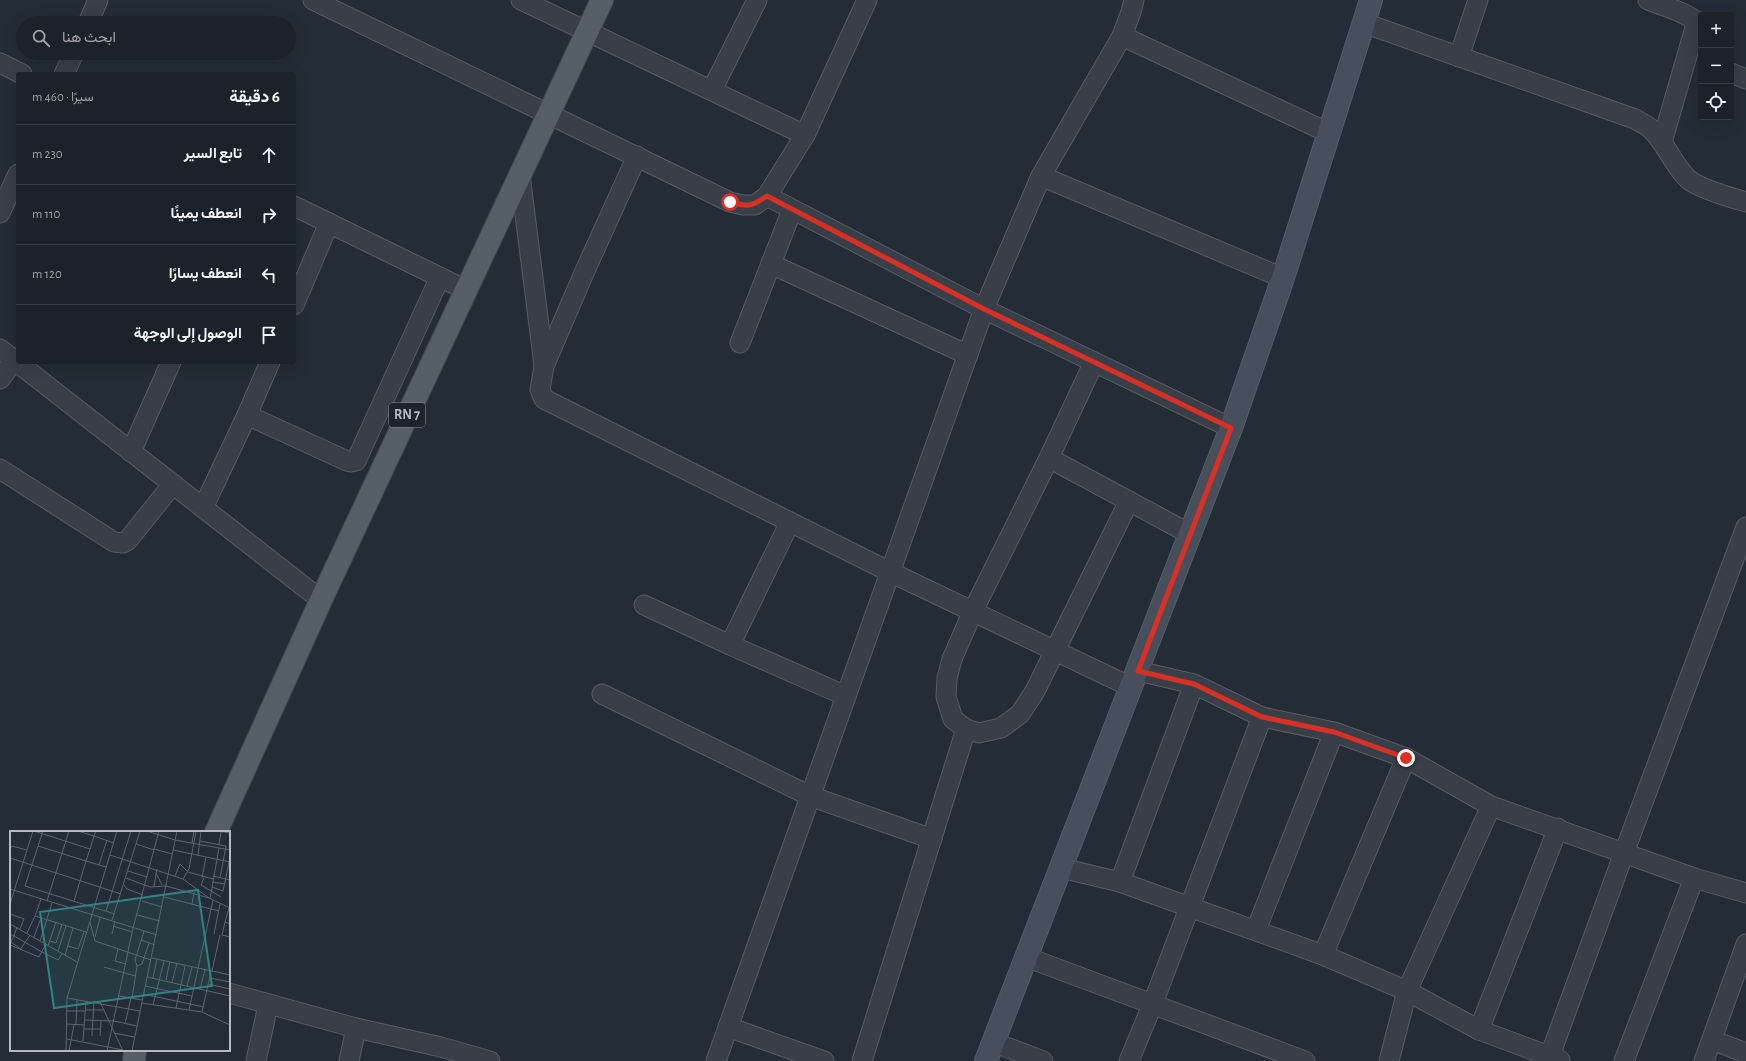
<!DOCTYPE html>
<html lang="ar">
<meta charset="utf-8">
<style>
body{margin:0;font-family:"Alegreya Sans",Vazirmatn,sans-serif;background:#282f35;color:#f1f3f6;direction:rtl}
.controls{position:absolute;right:12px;top:12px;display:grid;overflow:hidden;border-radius:4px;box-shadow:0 4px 16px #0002}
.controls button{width:36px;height:36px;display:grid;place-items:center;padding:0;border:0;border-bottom:1px solid #393f46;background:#1b2229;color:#f1f3f6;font:20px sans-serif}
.stop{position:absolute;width:12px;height:12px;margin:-9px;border:3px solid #d93025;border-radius:50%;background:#fff}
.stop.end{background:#d93025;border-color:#fff;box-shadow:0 1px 4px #0008}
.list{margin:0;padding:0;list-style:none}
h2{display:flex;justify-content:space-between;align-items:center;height:52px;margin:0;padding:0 16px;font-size:17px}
h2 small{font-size:13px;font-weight:400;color:#a0a4a8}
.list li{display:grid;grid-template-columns:26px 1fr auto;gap:12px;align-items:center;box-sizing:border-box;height:60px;padding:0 16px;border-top:1px solid #393f46}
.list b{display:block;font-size:15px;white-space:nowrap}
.list em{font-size:13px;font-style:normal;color:#a0a4a8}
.icon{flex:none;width:22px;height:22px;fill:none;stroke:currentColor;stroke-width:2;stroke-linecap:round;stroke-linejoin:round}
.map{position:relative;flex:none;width:1746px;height:1061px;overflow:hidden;direction:ltr}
.search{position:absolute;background:#1b2229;box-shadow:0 4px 16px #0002;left:16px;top:16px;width:280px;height:44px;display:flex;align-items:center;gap:10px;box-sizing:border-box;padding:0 14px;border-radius:22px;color:#a0a4a8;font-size:15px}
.panel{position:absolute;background:#1b2229;box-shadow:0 4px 16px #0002;left:16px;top:72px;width:280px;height:292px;border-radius:4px;direction:rtl}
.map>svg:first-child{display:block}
</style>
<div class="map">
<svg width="1746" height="1061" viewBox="0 0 1746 1061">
<rect width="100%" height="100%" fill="#242d37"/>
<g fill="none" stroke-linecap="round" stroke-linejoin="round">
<defs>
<g id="street">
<path d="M 313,0 L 730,202 L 743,205 L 755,205 L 767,196 L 805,135 L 867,0"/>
<path d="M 521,0 L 805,135"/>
<path d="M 1648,0 C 1665,7 1688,12 1701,26"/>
<path d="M 88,23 L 98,0"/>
<path d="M 1364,23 L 1635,119 C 1640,122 1647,125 1651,129 C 1666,143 1673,165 1688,179 C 1698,188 1732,198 1746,202"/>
<path d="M 1122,36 L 1329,133"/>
<path d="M 1459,57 L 1478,0"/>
<path d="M 0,63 L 22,74"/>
<path d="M 1731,73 L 1746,79"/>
<path d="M 64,74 L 74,53"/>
<path d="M 712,90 L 757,0"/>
<path d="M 1662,142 L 1697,21"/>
<path d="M 637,156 L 584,273 L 544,366 L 540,390 L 544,399 L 890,572 L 1131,687"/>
<path d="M 520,175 L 544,365"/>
<path d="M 1041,176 L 1283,278"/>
<path d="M 767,196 L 984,309 L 1231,428"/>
<path d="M 294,206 L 466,290"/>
<path d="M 0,213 L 18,174"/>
<path d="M 771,264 L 968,355"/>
<path d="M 294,305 L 329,223"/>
<path d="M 740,343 L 792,210"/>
<path d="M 0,349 L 321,600"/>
<path d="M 1094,362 L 1049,458 L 973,611 L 952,659 L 947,678 L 946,697 L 953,719 L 966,729 L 979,733 L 1001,728 L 1020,714 L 1035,691 L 1129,501"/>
<path d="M 0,379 L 14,360"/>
<path d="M 247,415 L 347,461 L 351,462 L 356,461 L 440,277"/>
<path d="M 131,452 L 171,362"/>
<path d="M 1049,458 L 1190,534"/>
<path d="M 0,469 L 114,542 L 123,543 L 128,540 L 173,484"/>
<path d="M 203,508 L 247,415 L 270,362"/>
<path d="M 790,522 L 730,645 L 846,696"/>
<path d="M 644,605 L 730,645"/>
<path d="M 1138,671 L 1194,684 L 1262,717 L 1334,732 L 1406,758 L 1491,806 L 1694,878 L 1746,893"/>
<path d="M 602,694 L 810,796 L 932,839"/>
<path d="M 1061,868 L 1120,882 L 1323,955 L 1407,991 L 1479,1030 L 1560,1060"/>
<path d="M 1120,882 L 1194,684"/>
<path d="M 1256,930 L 1334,732"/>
<path d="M 1323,955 L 1406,758"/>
<path d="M 1026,957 L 1305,1061"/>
<path d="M 229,993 L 356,1028 L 441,1047 L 490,1061"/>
<path d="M 728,1027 L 824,1061"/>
<path d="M 1479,1030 L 1558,828"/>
<path d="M 1712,1040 L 1746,1053"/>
<path d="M 993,1042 L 1043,1061"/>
<path d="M 256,1061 L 268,1005"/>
<path d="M 349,1061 L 356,1028"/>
<path d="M 716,1061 L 984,309 L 1041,176 L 1122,36 L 1131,12 L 1134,0"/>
<path d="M 862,1061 L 966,729"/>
<path d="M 1129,1061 L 1153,1003 L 1262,717"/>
<path d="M 1389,1061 L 1407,991 L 1491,806"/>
<path d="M 1548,1061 L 1624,853 L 1746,527"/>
<path d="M 1624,1061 L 1694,878"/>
<path d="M 1704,1061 L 1746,944"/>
</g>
<path id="secondary" d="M 986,1061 L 1231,428 L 1283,278 L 1371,0"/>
<g id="primary">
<path d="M 216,832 L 321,600 L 602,0"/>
<path d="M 134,1061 L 135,1050"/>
</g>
</defs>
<use href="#street" stroke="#565d66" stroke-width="21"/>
<use href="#secondary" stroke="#565d66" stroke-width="24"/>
<use href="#primary" stroke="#414851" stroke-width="24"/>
<use href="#street" stroke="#383f48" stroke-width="19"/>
<use href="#secondary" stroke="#464f5b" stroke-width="22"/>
<use href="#primary" stroke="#565e68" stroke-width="22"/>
</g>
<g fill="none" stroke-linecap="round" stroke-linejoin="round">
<path stroke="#d93025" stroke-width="5" d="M 730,202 C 747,207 751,207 767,196 L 984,309 L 1231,428 L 1138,671 L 1194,684 L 1262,717 L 1334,732 L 1406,758"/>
</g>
<g text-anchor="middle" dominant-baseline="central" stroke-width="4" stroke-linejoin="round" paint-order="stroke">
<rect fill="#1d242d" stroke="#868d97" stroke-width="1" x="389" y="403" width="36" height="24" rx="3"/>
<g font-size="14" font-weight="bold" fill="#b3bac4">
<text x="407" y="415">RN 7</text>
</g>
</g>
<g transform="translate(10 831)">
<rect width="220" height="220" fill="#242d37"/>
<path fill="none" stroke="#5d656f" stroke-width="1" d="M 24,0 L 80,18M 33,0 L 15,55 L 105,83M 68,0 L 84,5 L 86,0M 137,0 L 165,9 L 220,19M 207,0 L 220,2M 190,10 L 216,15 L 210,47M 182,12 L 184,0M 126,13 L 144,19M 209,13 L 211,1M 28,15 L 76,30 L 64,70M 0,18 L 2,15 L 17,19M 144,18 L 162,23M 163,19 L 220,31M 100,24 L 173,48 L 199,67 L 220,77M 188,24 L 191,0M 0,27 L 111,63M 89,34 L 97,9M 96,36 L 76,30 L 80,18 L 84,5 L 104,12M 118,40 L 137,46M 146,42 L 152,54M 165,45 L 170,33 L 178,41 L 203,48M 203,45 L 220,49M 116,47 L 140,56 L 156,55 L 199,67M 192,47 L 196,26M 194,47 L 191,54 L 211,66M 173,48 L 179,38 L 186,0M 202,51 L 215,53M 114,54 L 117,58 L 133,64M 144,55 L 147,38M 202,56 L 213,60 L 220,27M 0,58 L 147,104M 154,66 L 209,80M 31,68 L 25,85 L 76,101M 200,68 L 209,17M 37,70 L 59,0M 132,70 L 152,76M 0,73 L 23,0M 182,73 L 184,61M 219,77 L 215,91 L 220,93M 96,80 L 121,0M 0,83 L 14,88 L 10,98M 127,84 L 150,90M 102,89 L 130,0M 80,91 L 85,110 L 141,129M 215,91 L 212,104 L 220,106M 0,93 L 67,131M 103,95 L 122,101M 7,96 L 4,105 L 32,121 L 48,129 L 52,123M 17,102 L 25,85M 0,103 L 4,105 L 0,112M 102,103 L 105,90M 204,103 L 210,73M 24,106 L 31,87M 85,106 L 90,87M 131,109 L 145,114M 30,110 L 42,72M 40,110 L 46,112 L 52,93M 1,111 L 12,119M 0,114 L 29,126 L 36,113M 38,115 L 46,91M 58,115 L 68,118 L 74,101M 108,118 L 105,130 L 116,133M 10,119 L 20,104M 48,120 L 56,95M 55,124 L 63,97M 142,127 L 220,144M 127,135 L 132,133 L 139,112M 94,136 L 125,145M 202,140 L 210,104M 137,146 L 220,165M 143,147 L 147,128M 200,147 L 220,151M 156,149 L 160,130M 162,151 L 167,132M 198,153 L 220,158M 135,155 L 182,165M 177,155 L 182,136M 190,158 L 195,139M 133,163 L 194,176M 109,165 L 132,169M 57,167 L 130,180M 122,167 L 127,135 L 125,129 L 134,100M 90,171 L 113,220M 131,172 L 192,181 L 201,140M 143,174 L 154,130M 166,177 L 175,135M 75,179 L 93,179M 179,179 L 203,69M 56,180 L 75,180M 192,181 L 220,194M 74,189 L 104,190 L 127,195M 56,193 L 74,194M 115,193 L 121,167M 66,194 L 67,169M 74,198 L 90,198M 104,202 L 124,206M 82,205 L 84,170M 90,205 L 91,190M 57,208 L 113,219M 73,210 L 76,170M 56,220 L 57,167 L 107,0M 59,220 L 64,194M 97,220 L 123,97 L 149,0M 122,220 L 167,0"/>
<path fill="#30847f" fill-opacity="0.15" stroke="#30847f" stroke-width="2" d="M 188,59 L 202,155 L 44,177 L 30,81 Z"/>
<rect width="220" height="220" fill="none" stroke="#b3bac4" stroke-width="2"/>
</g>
</svg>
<div class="controls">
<button>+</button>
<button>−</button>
<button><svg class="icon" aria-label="locate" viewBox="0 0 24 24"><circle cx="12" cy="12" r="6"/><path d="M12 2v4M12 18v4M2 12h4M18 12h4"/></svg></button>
</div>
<div class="stop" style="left:730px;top:202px"></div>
<div class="stop end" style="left:1406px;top:758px"></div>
<div class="search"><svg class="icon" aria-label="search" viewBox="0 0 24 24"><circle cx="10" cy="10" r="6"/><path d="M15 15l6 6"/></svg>ابحث هنا</div>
<section class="panel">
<h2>6 دقيقة<small>سيرًا · 460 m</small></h2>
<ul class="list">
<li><svg class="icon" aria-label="ahead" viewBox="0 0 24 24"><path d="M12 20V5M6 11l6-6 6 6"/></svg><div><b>تابع السير</b></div><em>230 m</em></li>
<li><svg class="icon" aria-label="right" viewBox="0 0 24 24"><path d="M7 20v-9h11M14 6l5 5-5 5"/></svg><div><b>انعطف يمينًا</b></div><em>110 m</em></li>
<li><svg class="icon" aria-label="left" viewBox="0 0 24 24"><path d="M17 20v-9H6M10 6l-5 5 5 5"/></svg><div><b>انعطف يسارًا</b></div><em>120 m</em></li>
<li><svg class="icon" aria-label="arrive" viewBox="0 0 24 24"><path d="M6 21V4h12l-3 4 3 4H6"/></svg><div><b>الوصول إلى الوجهة</b></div></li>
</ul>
</section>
</div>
